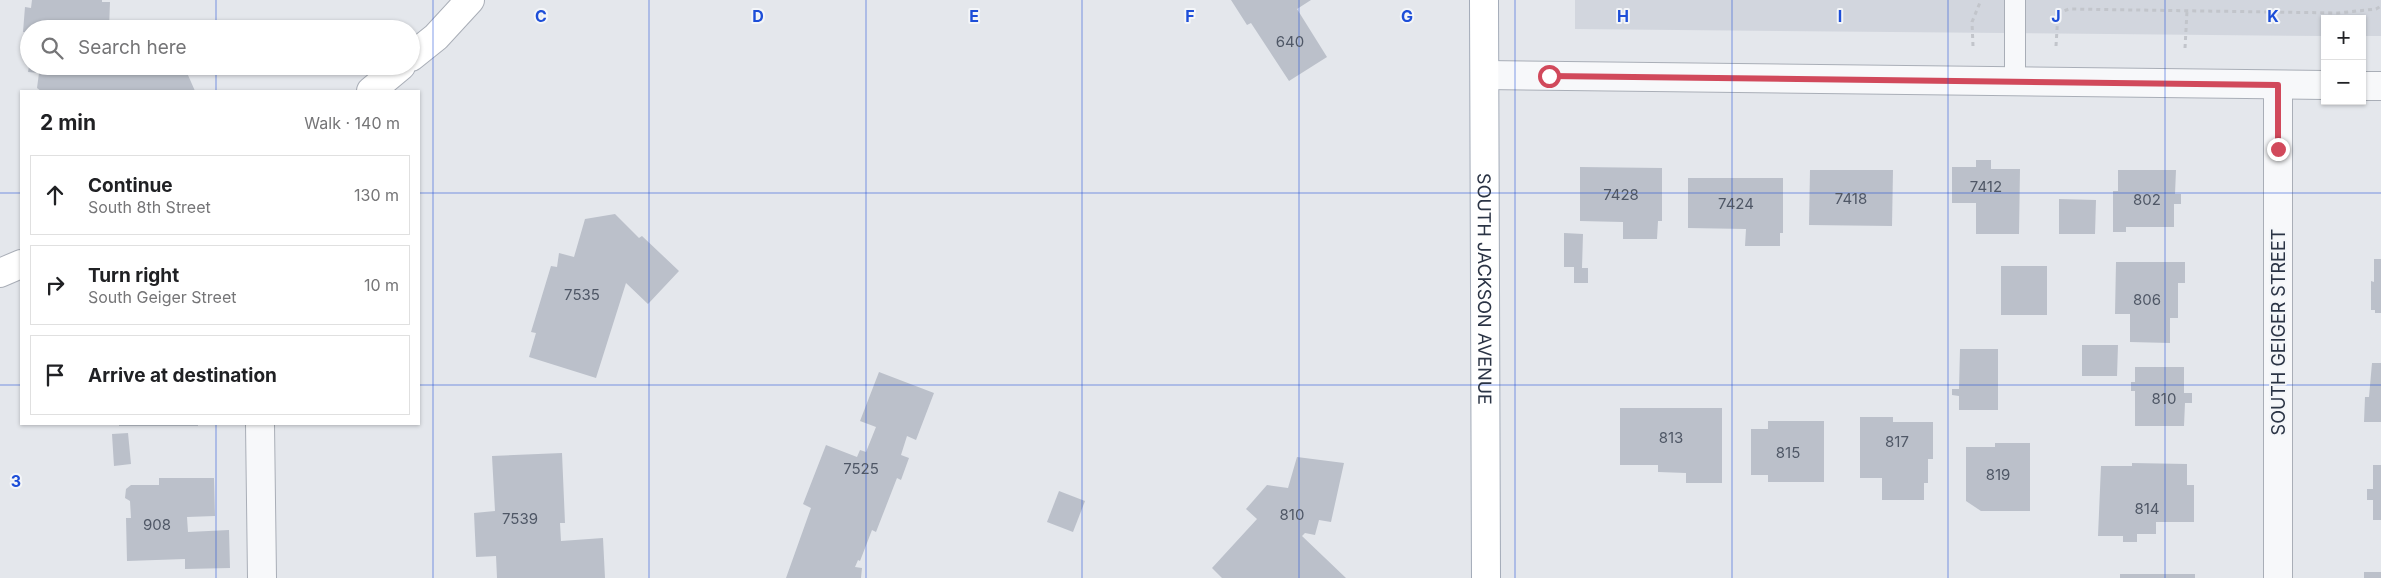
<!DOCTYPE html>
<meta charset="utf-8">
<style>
body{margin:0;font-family:Inter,sans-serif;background:#f2f2f2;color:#202124}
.controls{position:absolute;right:15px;top:15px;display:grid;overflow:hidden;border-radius:0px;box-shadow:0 1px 4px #0004}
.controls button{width:45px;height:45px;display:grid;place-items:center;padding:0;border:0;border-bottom:1px solid #e0e0e0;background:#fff;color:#202124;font:25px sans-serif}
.stop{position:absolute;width:15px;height:15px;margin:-11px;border:4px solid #d1495b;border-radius:50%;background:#fff}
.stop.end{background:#d1495b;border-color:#fff;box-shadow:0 1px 5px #0008}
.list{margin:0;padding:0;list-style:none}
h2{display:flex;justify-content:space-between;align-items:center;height:65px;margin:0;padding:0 20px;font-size:21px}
h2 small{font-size:16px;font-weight:400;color:#757577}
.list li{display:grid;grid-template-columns:32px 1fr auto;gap:15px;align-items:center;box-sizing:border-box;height:80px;margin:0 10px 10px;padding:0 10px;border:1px solid #e0e0e0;border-radius:0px}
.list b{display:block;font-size:19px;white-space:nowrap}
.list p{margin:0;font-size:16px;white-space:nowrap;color:#757577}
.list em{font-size:16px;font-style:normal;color:#757577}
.icon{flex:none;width:28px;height:28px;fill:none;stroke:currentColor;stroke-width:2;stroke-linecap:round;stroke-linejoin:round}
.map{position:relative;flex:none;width:2381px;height:578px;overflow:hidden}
.search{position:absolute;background:#fff;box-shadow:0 1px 4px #0004;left:20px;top:20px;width:400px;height:55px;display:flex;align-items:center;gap:12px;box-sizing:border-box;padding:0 18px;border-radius:28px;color:#757577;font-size:19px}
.panel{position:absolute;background:#fff;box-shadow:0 1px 4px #0004;left:20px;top:90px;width:400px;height:335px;border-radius:0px}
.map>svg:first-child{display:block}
</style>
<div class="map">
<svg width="2381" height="578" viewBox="0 0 2381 578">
<rect width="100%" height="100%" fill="#e4e7ec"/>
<path fill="#d2d6de" d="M 1575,0 L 2381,0 L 2381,36 L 2362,36 L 2362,19 L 2325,19 L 2325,36 L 1575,29 Z"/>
<g fill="#bbc0ca">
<path d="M 32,0 L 102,0 L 102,2 L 110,2 L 109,29 L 29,29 L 29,33 L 23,32 L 25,7 L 31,8 Z"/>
<path d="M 1231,0 L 1311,0 L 1297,9 L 1327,57 L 1289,81 L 1251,23 L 1247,25 Z"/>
<path d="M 29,66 L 109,66 L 115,72 L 127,66 L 184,66 L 195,91 L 41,91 L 37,88 L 39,73 L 28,72 Z"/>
<path d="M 1976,160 L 1991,160 L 1991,169 L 2020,169 L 2019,234 L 1976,234 L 1976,203 L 1952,203 L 1952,167 L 1976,167 Z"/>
<path d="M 1580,167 L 1662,168 L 1662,221 L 1658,221 L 1657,239 L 1623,239 L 1623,222 L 1580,221 Z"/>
<path d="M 1810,170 L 1893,170 L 1892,226 L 1809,225 Z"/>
<path d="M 2118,170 L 2176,170 L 2175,194 L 2181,194 L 2181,204 L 2174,204 L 2174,227 L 2126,227 L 2126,232 L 2113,232 L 2113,191 L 2118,191 Z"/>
<path d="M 1688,178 L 1783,178 L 1783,233 L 1780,233 L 1780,246 L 1745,246 L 1746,229 L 1688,228 Z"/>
<path d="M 2059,199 L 2096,200 L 2095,234 L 2059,234 Z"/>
<path d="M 615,214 L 639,238 L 642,236 L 679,271 L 648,304 L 626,283 L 596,378 L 529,357 L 536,333 L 531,332 L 551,266 L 557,267 L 559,253 L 574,257 L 585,219 Z"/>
<path d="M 1564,233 L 1583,234 L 1582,268 L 1588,268 L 1588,283 L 1574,283 L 1574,267 L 1564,267 Z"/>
<path d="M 2374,259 L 2381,259 L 2381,313 L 2375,313 L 2375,310 L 2371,310 L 2371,281 L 2374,282 Z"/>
<path d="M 2116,262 L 2185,262 L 2185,283 L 2178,283 L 2178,318 L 2170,318 L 2170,343 L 2130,342 L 2130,314 L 2115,314 Z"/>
<rect x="2001" y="266" width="46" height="49"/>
<path d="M 2082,345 L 2118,345 L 2117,376 L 2082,376 Z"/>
<path d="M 1960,349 L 1998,349 L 1998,410 L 1959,410 L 1959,396 L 1952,395 L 1952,389 L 1959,389 Z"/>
<path d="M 2372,363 L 2381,363 L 2381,422 L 2364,422 L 2365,397 L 2369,397 Z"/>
<path d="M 2135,367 L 2184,367 L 2184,393 L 2192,393 L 2192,403 L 2185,403 L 2184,426 L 2135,426 L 2135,391 L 2131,391 L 2131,382 L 2135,382 Z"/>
<path d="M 879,372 L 934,393 L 916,440 L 907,436 L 901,455 L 909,458 L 901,480 L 897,478 L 876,532 L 872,530 L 860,561 L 858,560 L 855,567 L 862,568 L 861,578 L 786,578 L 811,508 L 803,504 L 826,445 L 857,457 L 860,450 L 866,452 L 876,427 L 860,421 Z"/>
<path d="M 1620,408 L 1722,408 L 1722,483 L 1686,483 L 1686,473 L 1658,472 L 1658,465 L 1620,465 Z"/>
<path d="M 1860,417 L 1893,417 L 1893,422 L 1933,422 L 1933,459 L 1928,459 L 1928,483 L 1924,483 L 1924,500 L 1882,500 L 1882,478 L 1860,478 Z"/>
<path d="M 1768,421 L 1824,421 L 1824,482 L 1768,482 L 1768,475 L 1751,475 L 1751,429 L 1768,429 Z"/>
<rect x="119" y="424" width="79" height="2"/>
<path d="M 128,433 L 131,464 L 114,466 L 112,434 Z"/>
<path d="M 1995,443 L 2030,443 L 2030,511 L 1981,511 L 1966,501 L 1966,447 L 1995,447 Z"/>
<path d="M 562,453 L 565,523 L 560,523 L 561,541 L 603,538 L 605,578 L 497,578 L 496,556 L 476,557 L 474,513 L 495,511 L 492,456 Z"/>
<path d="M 1297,457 L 1344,463 L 1331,522 L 1319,520 L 1315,535 L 1305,533 L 1302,536 L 1346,578 L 1222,578 L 1212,568 L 1257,519 L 1246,509 L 1267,485 L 1288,488 Z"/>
<path d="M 2132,463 L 2187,464 L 2187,485 L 2194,485 L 2194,522 L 2156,522 L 2156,534 L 2137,534 L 2137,542 L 2123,542 L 2123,536 L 2098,536 L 2101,466 L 2132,466 Z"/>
<path d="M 2373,465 L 2381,465 L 2381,520 L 2373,520 L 2373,500 L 2367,500 L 2367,489 L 2373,489 Z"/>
<path d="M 159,478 L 214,478 L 215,516 L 187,517 L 188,532 L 229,530 L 230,568 L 185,569 L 185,559 L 127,561 L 126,518 L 131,518 L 130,501 L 125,498 L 126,489 L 131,485 L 159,485 Z"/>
<path d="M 1059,491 L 1085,501 L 1073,532 L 1047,522 Z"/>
<rect x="2364" y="572" width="17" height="6"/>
<rect x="2120" y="574" width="75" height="4"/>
</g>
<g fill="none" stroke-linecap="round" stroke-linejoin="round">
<defs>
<path id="lane" d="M 2015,0 L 2015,81"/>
<g id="street">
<path d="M 1485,75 L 2325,85"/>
<path d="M 2278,85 L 2278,578"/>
<path d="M 2362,86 L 2381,86"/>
<path d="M 260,424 L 262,578"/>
</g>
<g id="secondary">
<path d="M 411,57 L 436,37 L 470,0"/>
<path d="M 371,91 L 401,66"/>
<path d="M 0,273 L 21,264"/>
</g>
<g id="primary">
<path id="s1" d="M 1484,0 L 1486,578"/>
</g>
</defs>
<use href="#lane" stroke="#a9aeb7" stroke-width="22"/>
<use href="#street" stroke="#a9aeb7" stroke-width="30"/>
<use href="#secondary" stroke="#a9aeb7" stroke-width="30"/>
<use href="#primary" stroke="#a3abb8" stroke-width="30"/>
<g stroke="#c2c5cb" stroke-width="3" stroke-dasharray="4 4" stroke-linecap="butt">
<path d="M 1973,46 L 1972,22 L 1981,0"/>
<path d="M 2056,46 L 2058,13 L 2069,9 L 2338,13 L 2376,9 L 2381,6"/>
<path d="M 2185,48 L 2187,11"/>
</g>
<use href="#lane" stroke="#f7f8fa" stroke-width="20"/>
<use href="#street" stroke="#f7f8fa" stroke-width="28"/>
<use href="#secondary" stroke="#fff" stroke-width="28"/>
<use href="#primary" stroke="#fff" stroke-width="28"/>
</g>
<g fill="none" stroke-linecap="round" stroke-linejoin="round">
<path stroke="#d1495b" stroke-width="6" d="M 1549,76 L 2278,85 L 2278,149"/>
</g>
<path fill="none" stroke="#1d4ed8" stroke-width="1" stroke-opacity="0.55" d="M 216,0 L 216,29M 433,0 L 433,578M 649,0 L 649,578M 866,0 L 866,578M 1082,0 L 1082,578M 1299,0 L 1299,578M 1515,0 L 1515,578M 1732,0 L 1732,578M 1948,0 L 1948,578M 2165,0 L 2165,578M 216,66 L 216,91M 0,193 L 21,193M 419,193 L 2381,193M 0,385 L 21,385M 419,385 L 2381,385M 216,424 L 216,578"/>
<g text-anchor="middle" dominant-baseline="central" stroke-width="4" stroke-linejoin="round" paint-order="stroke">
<g font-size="15" fill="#4f5766">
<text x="1290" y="41">640</text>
<text x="1986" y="186">7412</text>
<text x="1621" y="194">7428</text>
<text x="1851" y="198">7418</text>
<text x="2147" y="199">802</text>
<text x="1736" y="203">7424</text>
<text x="582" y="294">7535</text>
<text x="2147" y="299">806</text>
<text x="2164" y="398">810</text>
<text x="1671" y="437">813</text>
<text x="1897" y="441">817</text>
<text x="1788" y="452">815</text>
<text x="861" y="468">7525</text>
<text x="1998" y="474">819</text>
<text x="2147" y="508">814</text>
<text x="1292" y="514">810</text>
<text x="520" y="518">7539</text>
<text x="157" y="524">908</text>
</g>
<g font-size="18" fill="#2b3445" stroke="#f4f6f9">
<text stroke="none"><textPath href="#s1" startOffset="289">SOUTH JACKSON AVENUE</textPath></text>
<text transform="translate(2278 332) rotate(-90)">SOUTH GEIGER STREET</text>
</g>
</g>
<g font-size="16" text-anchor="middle" font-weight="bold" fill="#1d4ed8" stroke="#f4f6f9" stroke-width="4" stroke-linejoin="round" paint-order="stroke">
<text x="541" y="22">C</text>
<text x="758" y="22">D</text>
<text x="974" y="22">E</text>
<text x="1190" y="22">F</text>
<text x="1407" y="22">G</text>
<text x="1623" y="22">H</text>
<text x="1840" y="22">I</text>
<text x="2056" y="22">J</text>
<text x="2273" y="22">K</text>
<text x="16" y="487">3</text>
</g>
</svg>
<div class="controls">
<button>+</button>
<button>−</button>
</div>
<div class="stop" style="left:1549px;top:76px"></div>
<div class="stop end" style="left:2278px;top:149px"></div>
<div class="search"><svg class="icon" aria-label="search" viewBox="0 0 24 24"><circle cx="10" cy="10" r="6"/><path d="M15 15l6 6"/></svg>Search here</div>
<section class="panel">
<h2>2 min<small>Walk · 140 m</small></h2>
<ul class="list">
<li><svg class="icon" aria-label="ahead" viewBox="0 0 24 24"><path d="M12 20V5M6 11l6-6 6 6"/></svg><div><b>Continue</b><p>South 8th Street</p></div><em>130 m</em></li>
<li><svg class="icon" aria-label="right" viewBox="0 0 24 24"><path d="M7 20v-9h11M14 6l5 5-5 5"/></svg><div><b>Turn right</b><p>South Geiger Street</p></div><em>10 m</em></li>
<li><svg class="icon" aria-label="arrive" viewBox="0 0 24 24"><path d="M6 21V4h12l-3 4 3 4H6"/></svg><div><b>Arrive at destination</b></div></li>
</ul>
</section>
</div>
